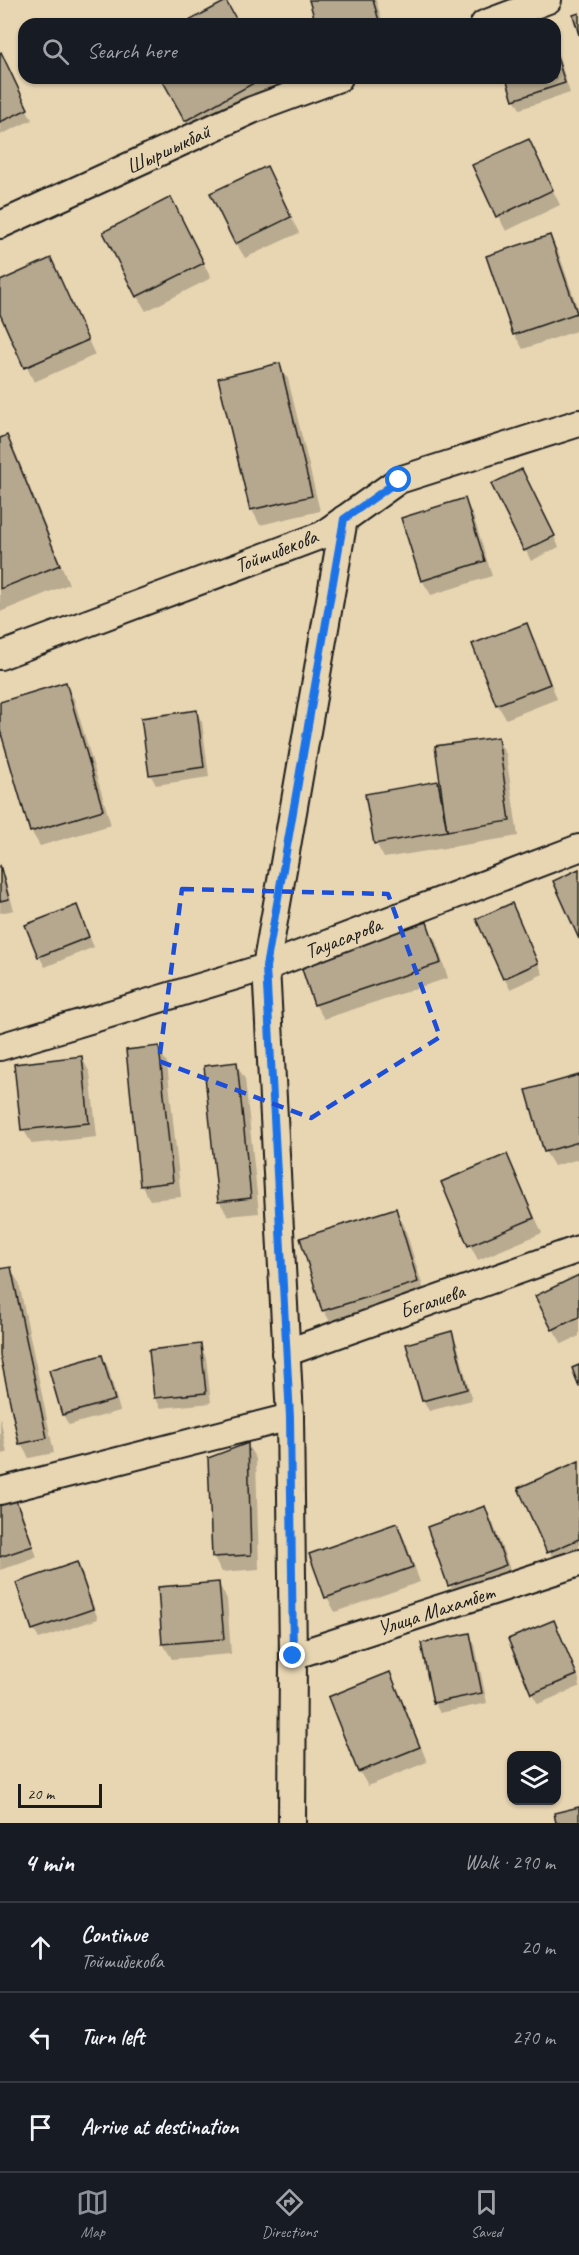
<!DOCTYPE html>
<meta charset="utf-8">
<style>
body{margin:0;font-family:Caveat,sans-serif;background:#242831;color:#f1f3f6}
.controls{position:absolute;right:18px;bottom:18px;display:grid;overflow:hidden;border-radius:12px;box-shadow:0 2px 4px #0004}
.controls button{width:54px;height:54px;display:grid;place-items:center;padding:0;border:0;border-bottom:2px solid #363941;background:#171b24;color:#f1f3f6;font:30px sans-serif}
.scale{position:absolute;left:18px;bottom:15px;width:84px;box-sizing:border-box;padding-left:6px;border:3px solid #1c1c1c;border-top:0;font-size:16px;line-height:21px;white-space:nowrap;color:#1c1c1c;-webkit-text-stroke:4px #e8d6b3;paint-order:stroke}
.stop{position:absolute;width:18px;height:18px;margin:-14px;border:4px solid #1a73e8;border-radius:50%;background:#fff}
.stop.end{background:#1a73e8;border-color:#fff;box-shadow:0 2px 6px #0008}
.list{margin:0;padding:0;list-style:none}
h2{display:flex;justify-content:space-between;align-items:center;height:78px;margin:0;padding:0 24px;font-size:26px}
h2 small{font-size:20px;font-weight:400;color:#9ea1a6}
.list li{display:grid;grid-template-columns:39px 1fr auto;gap:18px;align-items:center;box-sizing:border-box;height:90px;padding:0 24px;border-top:2px solid #363941}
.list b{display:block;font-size:22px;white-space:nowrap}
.list p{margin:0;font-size:20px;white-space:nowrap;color:#9ea1a6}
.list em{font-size:20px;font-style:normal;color:#9ea1a6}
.icon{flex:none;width:33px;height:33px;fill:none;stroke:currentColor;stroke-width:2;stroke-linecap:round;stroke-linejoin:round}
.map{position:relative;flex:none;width:579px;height:1823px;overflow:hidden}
.search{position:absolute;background:#171b24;box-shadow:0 2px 4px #0004;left:18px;right:18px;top:18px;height:66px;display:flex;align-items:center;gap:15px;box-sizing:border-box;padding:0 21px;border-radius:18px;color:#9ea1a6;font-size:22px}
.sheet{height:348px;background:#171b24}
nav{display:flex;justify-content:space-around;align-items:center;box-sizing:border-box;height:84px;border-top:2px solid #363941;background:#171b24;font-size:16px;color:#9ea1a6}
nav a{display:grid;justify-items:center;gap:3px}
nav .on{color:#8c9099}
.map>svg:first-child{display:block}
</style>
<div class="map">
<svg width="579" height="1823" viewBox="0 0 579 1823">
<rect width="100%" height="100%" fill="#e8d6b3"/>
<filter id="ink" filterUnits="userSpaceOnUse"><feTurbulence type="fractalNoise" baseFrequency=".0167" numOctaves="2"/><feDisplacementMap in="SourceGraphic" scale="12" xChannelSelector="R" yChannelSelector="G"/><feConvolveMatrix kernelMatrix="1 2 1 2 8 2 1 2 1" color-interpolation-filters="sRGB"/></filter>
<g filter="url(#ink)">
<g fill="#0003">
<path d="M 311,0 L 376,0 L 383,24 L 318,24 Z"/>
<path d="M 555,45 L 570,93 L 520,109 L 514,99 L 507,78 L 555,78 Z"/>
<path d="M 0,54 L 32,120 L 0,135 Z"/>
<path d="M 162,78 L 267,78 L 275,91 L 194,135 Z"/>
<path d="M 529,141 L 560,205 L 506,231 L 498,216 Z"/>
<path d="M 267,168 L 299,233 L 245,258 L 236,243 Z"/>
<path d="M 179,214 L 211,278 L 146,311 L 137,296 Z"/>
<path d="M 550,237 L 558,251 L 579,312 L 579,330 L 523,349 L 514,334 Z"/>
<path d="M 51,260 L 95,355 L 34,382 L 0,311 L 0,283 Z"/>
<path d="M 279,365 L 288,379 L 320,511 L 260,525 L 252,510 Z"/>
<path d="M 7,437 L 17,456 L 69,584 L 0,612 L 0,440 Z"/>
<path d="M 527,482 L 559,547 L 531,561 L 493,485 Z"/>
<path d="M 465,500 L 473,515 L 492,576 L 431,595 L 422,580 Z"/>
<path d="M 526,625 L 535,640 L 557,699 L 506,719 L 497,704 Z"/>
<path d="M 65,684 L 74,699 L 111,825 L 40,846 L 31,831 L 0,725 L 0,703 Z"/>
<path d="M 196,712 L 202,722 L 209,777 L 156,785 L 150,774 Z"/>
<path d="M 497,739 L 506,754 L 518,836 L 384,858 L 376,843 L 437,783 L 443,793 Z"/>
<path d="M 0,863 L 14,910 L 0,913 Z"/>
<path d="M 76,907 L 94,947 L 45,967 L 39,956 Z"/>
<path d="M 517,915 L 543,974 L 510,989 L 504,978 Z"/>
<path d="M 426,924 L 435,939 L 448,978 L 324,1019 L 315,1004 Z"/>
<path d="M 158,1048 L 167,1063 L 181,1197 L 150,1200 L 141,1185 Z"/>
<path d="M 82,1058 L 90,1073 L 97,1137 L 32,1144 L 23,1129 Z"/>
<path d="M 236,1064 L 245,1079 L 259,1213 L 228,1216 L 219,1201 Z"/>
<path d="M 579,1076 L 579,1159 L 554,1166 L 545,1151 Z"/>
<path d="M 506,1156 L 515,1171 L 542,1233 L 478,1260 L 470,1245 L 443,1183 Z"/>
<path d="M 395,1210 L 404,1225 L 426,1297 L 332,1325 L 324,1311 L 302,1239 Z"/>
<path d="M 10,1268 L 19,1283 L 54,1453 L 29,1458 L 20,1443 L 0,1348 L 0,1270 Z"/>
<path d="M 579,1276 L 579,1336 L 562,1344 L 553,1329 Z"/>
<path d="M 451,1333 L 457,1343 L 472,1400 L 429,1411 L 423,1401 L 408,1345 Z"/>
<path d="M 200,1346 L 206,1357 L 211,1403 L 161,1408 L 155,1398 Z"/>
<path d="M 102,1357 L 108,1367 L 120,1411 L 69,1425 L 63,1415 L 51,1371 Z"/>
<path d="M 0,1417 L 7,1453 L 0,1454 Z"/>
<path d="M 247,1444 L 256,1459 L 259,1569 L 222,1572 L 213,1557 Z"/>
<path d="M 579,1462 L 579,1558 L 557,1568 L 520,1488 Z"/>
<path d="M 16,1501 L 22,1512 L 37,1557 L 0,1570 L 0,1507 Z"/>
<path d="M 485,1508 L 493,1523 L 514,1580 L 458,1600 L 450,1585 Z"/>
<path d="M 396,1525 L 405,1540 L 420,1582 L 335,1612 L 327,1597 Z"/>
<path d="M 76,1564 L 82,1574 L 98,1619 L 39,1639 L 33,1629 Z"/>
<path d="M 219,1584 L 227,1599 L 231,1654 L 172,1659 L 163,1644 Z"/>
<path d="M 554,1622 L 579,1679 L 579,1687 L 538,1704 L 532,1694 Z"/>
<path d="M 469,1634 L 475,1645 L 487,1703 L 440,1713 L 434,1702 Z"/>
<path d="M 389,1674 L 398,1689 L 427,1762 L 368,1786 L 359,1771 Z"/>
</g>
<g fill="#b6a88e" stroke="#1c1c1c" stroke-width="1.5">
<path d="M 309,0 L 373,0 L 380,24 L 316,24 Z"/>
<path d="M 226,1 L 239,24 L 183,24 Z"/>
<path d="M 579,13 L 579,35 L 573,15 Z"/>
<path d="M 555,50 L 565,83 L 513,100 L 506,78 L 555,78 Z"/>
<path d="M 1,52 L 28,109 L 0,122 L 0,53 Z"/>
<path d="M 161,78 L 263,78 L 185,121 Z"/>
<path d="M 529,139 L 553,190 L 496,217 L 472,165 Z"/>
<path d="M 267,166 L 291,217 L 235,244 L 210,193 Z"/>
<path d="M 171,197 L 204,263 L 136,297 L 103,232 Z"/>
<path d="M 550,235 L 577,313 L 513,335 L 486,256 Z"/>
<path d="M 51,258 L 88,340 L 24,368 L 0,314 L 0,281 Z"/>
<path d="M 280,363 L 312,496 L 250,510 L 218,378 Z"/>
<path d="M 7,435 L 60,565 L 0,589 L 0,438 Z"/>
<path d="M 522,469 L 555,536 L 524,551 L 491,484 Z"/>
<path d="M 465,498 L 485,561 L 421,581 L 401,518 Z"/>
<path d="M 527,623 L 550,684 L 496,705 L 472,644 Z"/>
<path d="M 66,682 L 103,810 L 30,832 L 0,730 L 0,702 Z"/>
<path d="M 197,710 L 204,767 L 149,775 L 141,718 Z"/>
<path d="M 498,737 L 510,821 L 447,831 L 435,746 Z"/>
<path d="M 438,781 L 447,831 L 374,844 L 365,794 Z"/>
<path d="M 0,865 L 9,899 L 0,901 Z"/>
<path d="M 579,869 L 579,939 L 553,881 Z"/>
<path d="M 512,903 L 538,963 L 503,979 L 476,919 Z"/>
<path d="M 77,905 L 89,937 L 38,957 L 25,925 Z"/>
<path d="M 427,922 L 441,963 L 314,1005 L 300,963 Z"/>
<path d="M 159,1046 L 173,1182 L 140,1186 L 126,1050 Z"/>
<path d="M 82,1056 L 89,1123 L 21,1130 L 14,1064 Z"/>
<path d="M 237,1062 L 251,1198 L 218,1202 L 204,1066 Z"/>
<path d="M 579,1075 L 579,1142 L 544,1152 L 526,1090 Z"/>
<path d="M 507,1154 L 534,1218 L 468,1246 L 441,1182 Z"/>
<path d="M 396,1208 L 418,1282 L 322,1311 L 300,1238 Z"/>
<path d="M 11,1267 L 47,1438 L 19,1444 L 0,1355 L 0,1269 Z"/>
<path d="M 579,1275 L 579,1317 L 552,1330 L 535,1296 Z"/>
<path d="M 452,1331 L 467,1389 L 422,1401 L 406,1344 Z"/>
<path d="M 201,1344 L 206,1393 L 154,1398 L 149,1350 Z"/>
<path d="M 102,1355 L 115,1400 L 62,1415 L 49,1370 Z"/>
<path d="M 579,1365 L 579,1387 L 572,1368 Z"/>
<path d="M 248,1443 L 251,1555 L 212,1557 L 208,1458 Z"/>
<path d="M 579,1461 L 579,1539 L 547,1553 L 518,1488 Z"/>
<path d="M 16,1500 L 33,1546 L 0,1557 L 0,1505 Z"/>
<path d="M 485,1506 L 506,1565 L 448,1586 L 427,1527 Z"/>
<path d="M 397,1523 L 413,1567 L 325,1598 L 309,1554 Z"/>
<path d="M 77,1562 L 93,1609 L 32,1630 L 16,1583 Z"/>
<path d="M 219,1582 L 224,1639 L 162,1644 L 158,1587 Z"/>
<path d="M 554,1620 L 577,1675 L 531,1694 L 508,1639 Z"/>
<path d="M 470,1633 L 482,1693 L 433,1703 L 421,1643 Z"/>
<path d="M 390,1672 L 420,1747 L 358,1772 L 328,1697 Z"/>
<path d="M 579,1807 L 579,1823 L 556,1823 L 554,1813 Z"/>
</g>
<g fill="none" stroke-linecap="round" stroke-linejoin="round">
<defs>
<g id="street">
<path d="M 484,24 L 548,0"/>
<path d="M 0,225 L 252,110 L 339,78"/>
<path d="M 0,656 L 322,535 L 399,480 L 579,423"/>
<path d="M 0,1047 L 266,967 L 579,848"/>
<path d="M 285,1353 L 579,1249"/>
<path d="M 0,1491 L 290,1417"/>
<path d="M 293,1656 L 579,1563"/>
<path d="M 292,1823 L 293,1656 L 290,1417 L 266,967 L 344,519"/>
</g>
</defs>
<use href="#street" stroke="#1c1c1c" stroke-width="30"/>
<use href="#street" stroke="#e8d6b3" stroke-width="26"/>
</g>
</g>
<g fill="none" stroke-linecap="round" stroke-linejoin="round" filter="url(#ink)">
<path stroke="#1a73e8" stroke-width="8" d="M 293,1656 L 290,1417 L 266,967 L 344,519 L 399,480"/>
</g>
<path fill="none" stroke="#1d4ed8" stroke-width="4.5" stroke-dasharray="12 8" stroke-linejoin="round" d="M 182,889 L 388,894 L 440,1037 L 311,1118 L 159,1061 Z"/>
<g text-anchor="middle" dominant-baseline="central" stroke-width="4.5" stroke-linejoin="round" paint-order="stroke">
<g font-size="21" fill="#1c1c1c" stroke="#e8d6b3">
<text transform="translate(168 149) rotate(-25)">Шыршыкбай</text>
<text transform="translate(276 551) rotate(-21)">Тойшибекова</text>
<text transform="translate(343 938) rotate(-21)">Тауасарова</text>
<text transform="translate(432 1301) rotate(-19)">Бегалиева</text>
<text transform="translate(436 1610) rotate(-18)">Улица Махамбет</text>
</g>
</g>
</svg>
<div class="controls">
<button><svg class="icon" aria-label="layers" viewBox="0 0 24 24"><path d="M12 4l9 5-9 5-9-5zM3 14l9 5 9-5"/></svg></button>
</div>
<div class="scale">20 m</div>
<div class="stop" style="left:399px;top:480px"></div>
<div class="stop end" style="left:293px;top:1656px"></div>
<div class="search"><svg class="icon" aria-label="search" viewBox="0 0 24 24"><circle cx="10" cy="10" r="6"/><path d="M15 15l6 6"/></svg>Search here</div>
</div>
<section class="sheet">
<h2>4 min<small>Walk · 290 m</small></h2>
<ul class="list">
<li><svg class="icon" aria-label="ahead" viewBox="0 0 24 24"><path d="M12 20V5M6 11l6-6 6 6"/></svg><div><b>Continue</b><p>Тойшибекова</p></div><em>20 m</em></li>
<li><svg class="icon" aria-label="left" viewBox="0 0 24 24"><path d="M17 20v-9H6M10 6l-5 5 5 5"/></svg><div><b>Turn left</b></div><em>270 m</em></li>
<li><svg class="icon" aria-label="arrive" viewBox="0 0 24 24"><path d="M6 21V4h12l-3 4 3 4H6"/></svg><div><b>Arrive at destination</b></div></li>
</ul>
</section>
<nav>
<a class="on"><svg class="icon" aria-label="map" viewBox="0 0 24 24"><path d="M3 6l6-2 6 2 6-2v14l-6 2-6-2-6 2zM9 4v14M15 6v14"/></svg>Map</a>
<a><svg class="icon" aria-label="directions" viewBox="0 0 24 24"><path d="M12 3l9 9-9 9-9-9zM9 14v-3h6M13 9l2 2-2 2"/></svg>Directions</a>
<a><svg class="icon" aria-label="saved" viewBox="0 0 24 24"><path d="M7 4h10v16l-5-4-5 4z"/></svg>Saved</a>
</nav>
